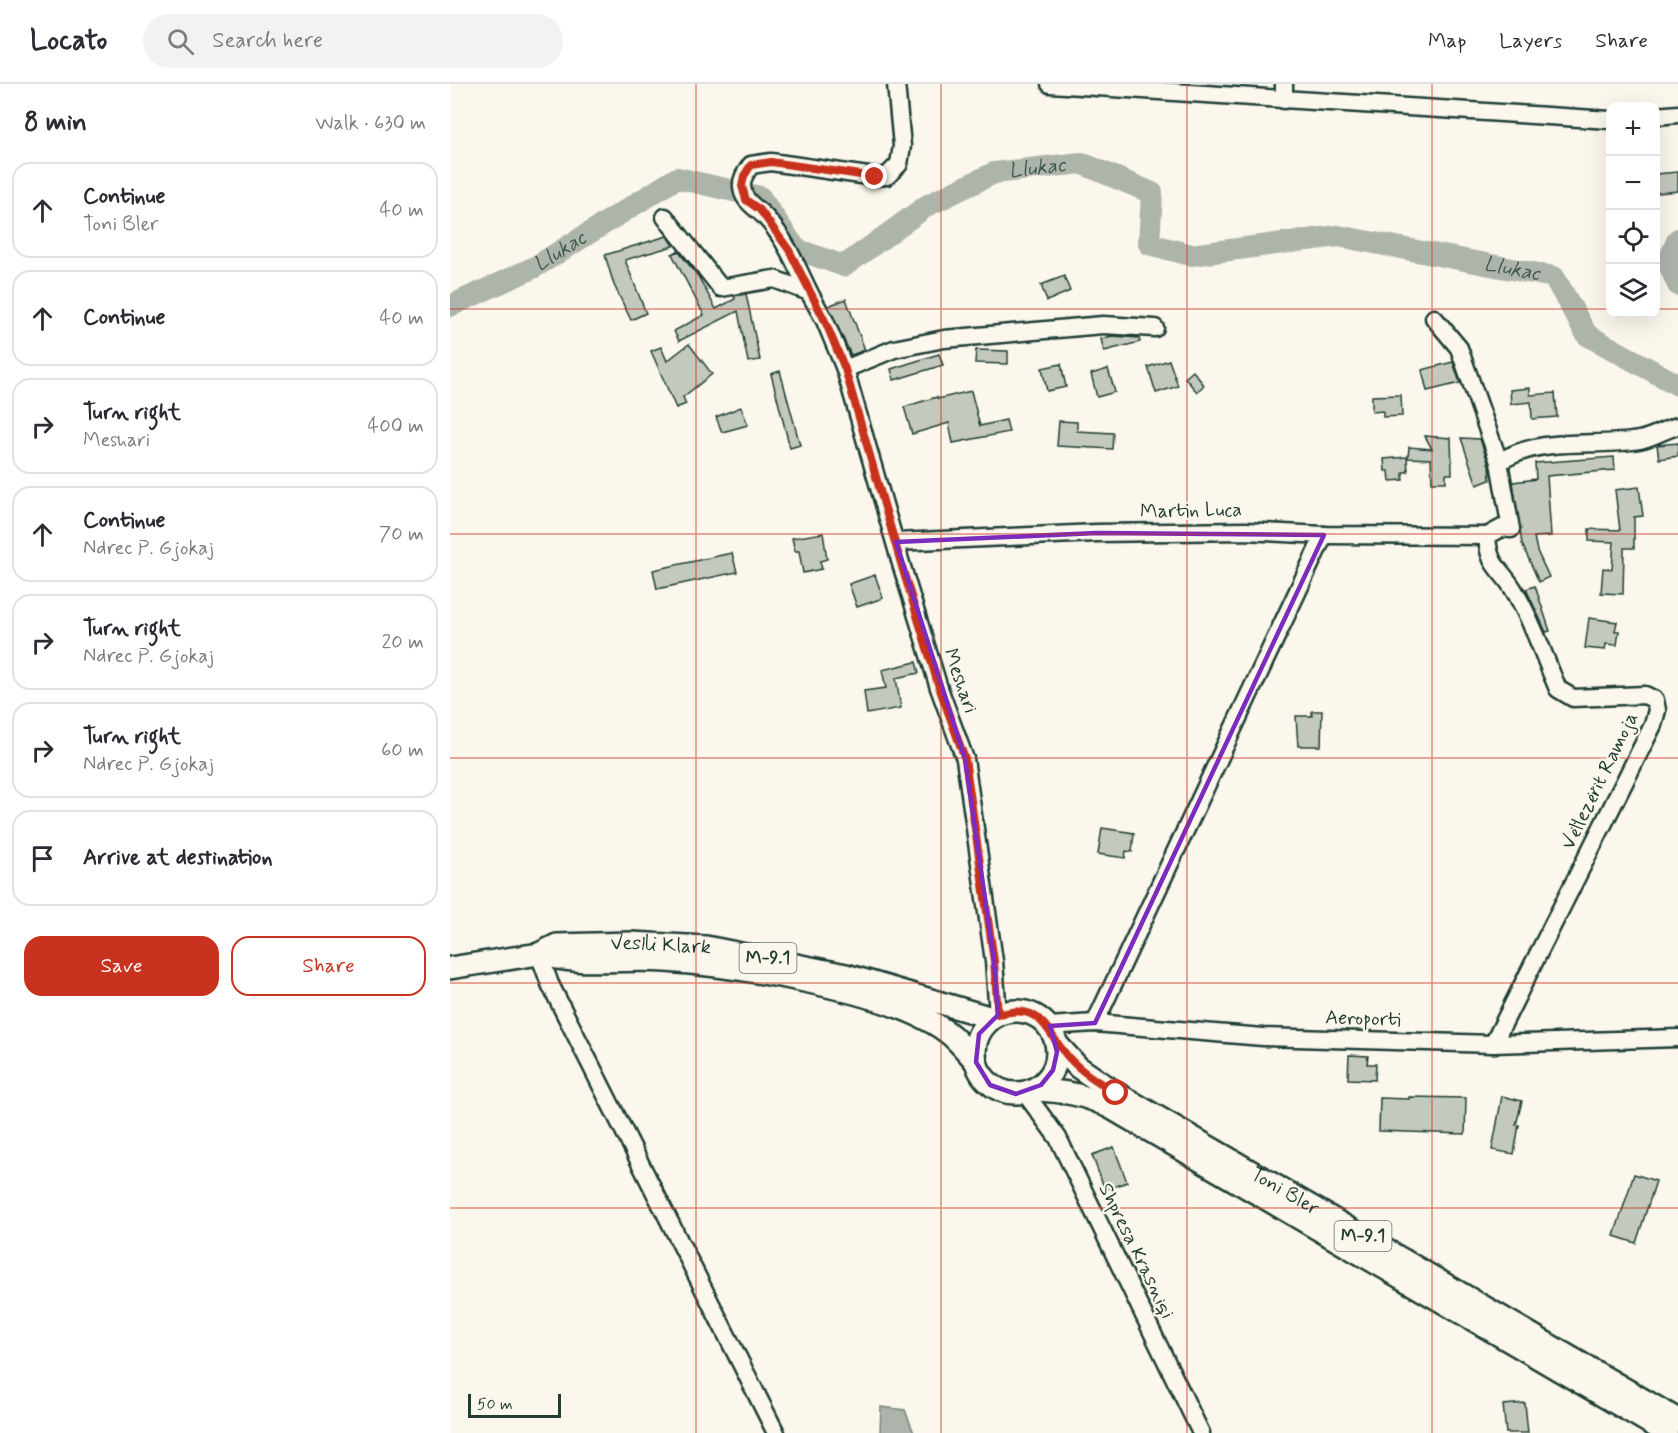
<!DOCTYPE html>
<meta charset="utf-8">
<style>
body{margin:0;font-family:Mynerve,sans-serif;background:#f2f2f3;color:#2b2b33}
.controls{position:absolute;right:18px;top:18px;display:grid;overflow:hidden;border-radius:12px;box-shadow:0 6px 24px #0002}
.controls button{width:54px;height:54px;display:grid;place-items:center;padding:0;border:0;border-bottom:2px solid #e1e1e2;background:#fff;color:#2b2b33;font:30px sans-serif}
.scale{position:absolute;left:18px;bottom:15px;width:93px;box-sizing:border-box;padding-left:6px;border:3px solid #1f3d34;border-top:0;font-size:16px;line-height:21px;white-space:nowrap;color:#1f3d34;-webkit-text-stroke:4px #fbf7ec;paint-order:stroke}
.stop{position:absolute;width:18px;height:18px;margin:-14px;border:4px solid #c8321e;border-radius:50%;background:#fff}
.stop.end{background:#c8321e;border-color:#fff;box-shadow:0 2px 6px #0008}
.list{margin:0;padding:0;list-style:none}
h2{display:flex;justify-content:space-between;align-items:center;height:78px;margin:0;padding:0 24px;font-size:26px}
h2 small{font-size:20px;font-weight:400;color:#7c7c81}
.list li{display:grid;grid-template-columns:39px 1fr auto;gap:18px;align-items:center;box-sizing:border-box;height:96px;margin:0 12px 12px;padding:0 12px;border:2px solid #e1e1e2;border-radius:18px}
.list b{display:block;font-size:22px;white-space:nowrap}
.list p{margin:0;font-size:20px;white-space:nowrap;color:#7c7c81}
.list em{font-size:20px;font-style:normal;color:#7c7c81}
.actions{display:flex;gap:12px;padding:18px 24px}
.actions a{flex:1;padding:14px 0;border:2px solid #c8321e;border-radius:18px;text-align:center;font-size:21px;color:#c8321e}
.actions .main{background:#c8321e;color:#fff}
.icon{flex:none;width:33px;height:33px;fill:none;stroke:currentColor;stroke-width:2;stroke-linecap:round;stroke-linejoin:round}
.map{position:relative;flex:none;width:1228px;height:1349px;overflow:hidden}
header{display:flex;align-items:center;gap:36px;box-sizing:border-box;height:84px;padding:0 30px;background:#fff;border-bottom:2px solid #e1e1e2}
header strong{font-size:28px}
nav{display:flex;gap:33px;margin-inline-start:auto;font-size:21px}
.search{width:420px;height:54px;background:#f2f2f3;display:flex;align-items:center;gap:15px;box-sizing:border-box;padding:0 21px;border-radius:33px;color:#7c7c81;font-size:22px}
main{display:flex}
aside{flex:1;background:#fff}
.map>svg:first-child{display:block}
</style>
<header>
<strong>Locato</strong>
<div class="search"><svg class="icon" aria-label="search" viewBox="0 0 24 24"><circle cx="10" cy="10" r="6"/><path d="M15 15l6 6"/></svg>Search here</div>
<nav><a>Map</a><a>Layers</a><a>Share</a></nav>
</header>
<main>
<aside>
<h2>8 min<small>Walk · 630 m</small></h2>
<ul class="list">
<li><svg class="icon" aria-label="ahead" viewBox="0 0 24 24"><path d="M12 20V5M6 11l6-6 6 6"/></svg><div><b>Continue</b><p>Toni Bler</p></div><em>40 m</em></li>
<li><svg class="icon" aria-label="ahead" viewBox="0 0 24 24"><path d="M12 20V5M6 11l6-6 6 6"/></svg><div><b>Continue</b></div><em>40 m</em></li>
<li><svg class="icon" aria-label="right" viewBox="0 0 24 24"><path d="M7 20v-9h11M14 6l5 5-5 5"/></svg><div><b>Turn right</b><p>Meshari</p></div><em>400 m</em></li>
<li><svg class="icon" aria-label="ahead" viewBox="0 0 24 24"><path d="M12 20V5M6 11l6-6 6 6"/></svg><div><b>Continue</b><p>Ndrec P. Gjokaj</p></div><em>70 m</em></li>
<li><svg class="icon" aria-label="right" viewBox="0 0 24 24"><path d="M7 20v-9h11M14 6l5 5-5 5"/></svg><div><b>Turn right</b><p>Ndrec P. Gjokaj</p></div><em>20 m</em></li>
<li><svg class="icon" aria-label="right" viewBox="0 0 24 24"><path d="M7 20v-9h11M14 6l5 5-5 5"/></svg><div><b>Turn right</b><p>Ndrec P. Gjokaj</p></div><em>60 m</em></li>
<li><svg class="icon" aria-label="arrive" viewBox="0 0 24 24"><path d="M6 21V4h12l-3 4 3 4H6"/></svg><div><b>Arrive at destination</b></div></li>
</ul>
<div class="actions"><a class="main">Save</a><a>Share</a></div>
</aside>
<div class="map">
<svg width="1228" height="1349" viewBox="0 0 1228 1349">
<rect width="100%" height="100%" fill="#fbf7ec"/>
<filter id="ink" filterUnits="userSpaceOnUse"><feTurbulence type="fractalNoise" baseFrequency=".0167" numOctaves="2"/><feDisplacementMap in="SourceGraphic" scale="12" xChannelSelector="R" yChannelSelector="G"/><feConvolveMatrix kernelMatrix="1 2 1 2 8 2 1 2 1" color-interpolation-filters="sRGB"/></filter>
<g filter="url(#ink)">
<path fill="#adb4aa" stroke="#74847b" stroke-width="1.5" d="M 431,1323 L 455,1326 L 464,1349 L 430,1349 Z"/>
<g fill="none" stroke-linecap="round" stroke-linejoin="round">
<g stroke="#adb4aa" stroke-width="22">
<path d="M 1228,155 L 1218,178 L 1228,201"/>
<path id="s1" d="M 0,222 L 85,183 L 227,94 L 310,113 L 346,165 L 394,182 L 478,121 L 544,89 L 631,79 L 702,109 L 699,160 L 741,171 L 888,152 L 1104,193 L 1137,251 L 1228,301"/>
</g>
</g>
<g fill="#c4c9be" stroke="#1f3d34" stroke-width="1.5">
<path d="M 1228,88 L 1228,107 L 1208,109 L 1206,106 L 1206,90 Z"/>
<path d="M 217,152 L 223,162 L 175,176 L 196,229 L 181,236 L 164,201 L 155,171 Z"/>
<path d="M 228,167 L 248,192 L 266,225 L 285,215 L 284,212 L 296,210 L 310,276 L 298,278 L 288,227 L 229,257 L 224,247 L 254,231 L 222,170 Z"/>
<path d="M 614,192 L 620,207 L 597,217 L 591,201 Z"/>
<path d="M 396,215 L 415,266 L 401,271 L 378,222 Z"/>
<path d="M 662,252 L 689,254 L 690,258 L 654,267 L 651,255 Z"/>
<path d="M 239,260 L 262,290 L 233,313 L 236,320 L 226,324 L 201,267 L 211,263 L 217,277 Z"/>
<path d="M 526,266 L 558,267 L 558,280 L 525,279 Z"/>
<path d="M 489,270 L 493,281 L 444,296 L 441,285 Z"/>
<path d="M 719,276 L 728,302 L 706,309 L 698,283 Z"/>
<path d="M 1003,278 L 1010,299 L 977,307 L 972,286 Z"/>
<path d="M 611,280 L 616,303 L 597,307 L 592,284 Z"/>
<path d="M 658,285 L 665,308 L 647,313 L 641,290 Z"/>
<path d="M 330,287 L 350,361 L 340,364 L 321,290 Z"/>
<path d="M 743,287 L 754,301 L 747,308 L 735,294 Z"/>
<path d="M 1080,304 L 1080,311 L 1105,309 L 1107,333 L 1082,335 L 1081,318 L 1061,320 L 1060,306 Z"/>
<path d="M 521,307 L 530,342 L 556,336 L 559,348 L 503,359 L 499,339 L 462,350 L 454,323 L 487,313 L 488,315 Z"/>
<path d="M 951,311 L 952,332 L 933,333 L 933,327 L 922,328 L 922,312 Z"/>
<path d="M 291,323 L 298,341 L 272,348 L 266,333 Z"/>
<path d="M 609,337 L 627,338 L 627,347 L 663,349 L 662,365 L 607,362 Z"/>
<path d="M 975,352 L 1001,354 L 1002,390 L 996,390 L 996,398 L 982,398 L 981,375 L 958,374 L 959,363 L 982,365 Z"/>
<path d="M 1011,354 L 1030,355 L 1039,381 L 1040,396 L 1027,401 Z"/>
<path d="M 1228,359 L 1228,372 L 1209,375 L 1207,361 Z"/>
<path d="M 957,373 L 958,388 L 953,388 L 953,396 L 940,397 L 939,387 L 935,387 L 934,375 Z"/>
<path d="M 1164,373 L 1165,386 L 1097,392 L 1101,452 L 1084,453 L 1087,467 L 1099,493 L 1089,498 L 1072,460 L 1063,398 L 1086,395 L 1085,379 Z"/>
<path d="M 1189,403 L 1193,432 L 1184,433 L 1184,464 L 1174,464 L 1173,510 L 1151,509 L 1153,484 L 1162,485 L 1164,458 L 1139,457 L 1139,445 L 1170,446 L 1165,406 Z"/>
<path d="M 373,449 L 377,475 L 370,477 L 372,485 L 353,489 L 349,467 L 345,467 L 342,454 Z"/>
<path d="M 282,469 L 287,488 L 207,505 L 203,486 Z"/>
<path d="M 425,491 L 433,514 L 407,523 L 399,500 Z"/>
<path d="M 1085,502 L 1100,547 L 1096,548 L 1076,505 Z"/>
<path d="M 1139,534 L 1167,538 L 1165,547 L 1169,547 L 1167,561 L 1156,560 L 1155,566 L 1135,564 Z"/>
<path d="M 466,578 L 469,589 L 446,594 L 451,624 L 417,630 L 414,607 L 436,604 L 432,586 Z"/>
<path d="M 862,627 L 872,627 L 871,662 L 848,662 L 846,632 L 862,632 Z"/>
<path d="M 652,744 L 684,749 L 682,768 L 676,767 L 675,774 L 648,770 Z"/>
<path d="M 899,971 L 918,972 L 917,980 L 926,980 L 925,996 L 898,995 Z"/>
<path d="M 1052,1012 L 1072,1017 L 1066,1041 L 1069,1041 L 1064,1070 L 1042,1066 Z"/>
<path d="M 959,1013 L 1016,1014 L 1015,1050 L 929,1047 L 930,1014 L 959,1015 Z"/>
<path d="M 664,1063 L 677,1098 L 655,1106 L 642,1071 Z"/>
<path d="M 1184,1090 L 1206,1097 L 1186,1159 L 1164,1152 Z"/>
<path d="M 1075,1319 L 1078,1349 L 1056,1349 L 1053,1321 Z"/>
</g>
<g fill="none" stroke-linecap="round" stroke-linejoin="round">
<defs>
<g id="minor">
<path d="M 600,0 L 1160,36"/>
<path d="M 834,16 L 834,0"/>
<path d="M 1206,32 L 1228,30"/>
<path d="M 215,133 L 271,204 L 324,195 L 359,208 L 375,237 L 395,285 L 452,483 L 489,604 L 515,675 L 544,877 L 548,931"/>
<path d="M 359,208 C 347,183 336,156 317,135 C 308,124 292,118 292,102 C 291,94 297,87 301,81 L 321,78 L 425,93 L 437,92 L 449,80 L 452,62 L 446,0"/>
<path d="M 984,234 L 1009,264 L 1049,378"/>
<path d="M 395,285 L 444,265 L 494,255 L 653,241 L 705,244"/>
<path d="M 1037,452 C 1039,485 1051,483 1065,508 C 1083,538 1094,573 1108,605 L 1123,614 L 1195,611 L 1205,616 L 1207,626 L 1203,641 L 1043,960"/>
<path d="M 1037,452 L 1052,444 L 1061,445 L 1049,378 C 1093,351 1142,364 1189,356 C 1202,354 1215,345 1228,342"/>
<path d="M 446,458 L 647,449 L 795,447 L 874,451 L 1037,452"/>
<path d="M 89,870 L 100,900 L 326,1349"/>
<path d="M 645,939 L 874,451"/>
<path d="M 598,942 L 645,939 L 813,953 L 1043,960 L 1228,954"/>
<path d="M 575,1009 L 608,1054 L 751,1349"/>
</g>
<g id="major">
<path d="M 89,870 C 130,882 174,874 216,877 C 287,882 441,906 497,948 C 508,956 517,968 526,978"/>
<path id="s2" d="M 0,884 L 89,870 L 107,861 L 181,859 L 256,863 L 396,891 L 542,934"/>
<circle cx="566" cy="968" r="41"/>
<path id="s3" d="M 606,959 L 628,983 L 666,1009 L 1228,1336"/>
<path d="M 584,1006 C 613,1007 635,1010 661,1024 L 1217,1349"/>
</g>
</defs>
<use href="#minor" stroke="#1f3d34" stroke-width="21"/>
<use href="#major" stroke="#1f3d34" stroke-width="26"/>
<use href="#minor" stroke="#fbf7ec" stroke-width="16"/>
<use href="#major" stroke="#fbf7ec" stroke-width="21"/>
</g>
</g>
<g fill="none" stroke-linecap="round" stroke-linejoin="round" filter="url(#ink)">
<path stroke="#c8321e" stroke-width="8" d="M 425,93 L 321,78 L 301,81 L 294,92 L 292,102 L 296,116 L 310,126 L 339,166 L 375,237 L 395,285 L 452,483 L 489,603 L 515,675 L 544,877 L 548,931 C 593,916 596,950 620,975 C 633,989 650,999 666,1009"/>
</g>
<path fill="none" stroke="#7b2cbf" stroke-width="4.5" stroke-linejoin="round" d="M 647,449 L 874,451 L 645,939 L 600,942 L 607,968 L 603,986 L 591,1001 L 566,1010 L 540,1001 L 526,978 L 529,950 L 548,931 L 544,877 L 515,675 L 446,458 Z"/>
<path fill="none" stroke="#c8321e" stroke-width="1.5" stroke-opacity="0.55" d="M 246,0 L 246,1349M 491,0 L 491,1349M 737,0 L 737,1349M 982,0 L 982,1349M 0,225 L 1160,225M 1206,225 L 1228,225M 0,450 L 1228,450M 0,674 L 1228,674M 0,899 L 1228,899M 0,1124 L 1228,1124"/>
<g text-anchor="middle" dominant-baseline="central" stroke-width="4.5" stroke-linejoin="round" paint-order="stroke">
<g fill="#fbf7ec" stroke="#61756b" stroke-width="1.5">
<rect x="289.5" y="859" width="57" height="30" rx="4.5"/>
<rect x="884.5" y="1137" width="57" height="30" rx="4.5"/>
</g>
<g font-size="18" font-weight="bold" fill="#1f3d34">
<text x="318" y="874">M-9.1</text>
<text x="913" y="1152">M-9.1</text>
</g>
<g font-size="20" fill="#1f3d34" stroke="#fbf7ec">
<text transform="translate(741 427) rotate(-1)">Martin Luca</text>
<text transform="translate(510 597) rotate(71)">Meshari</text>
<text transform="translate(1150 697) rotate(-64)">Vëllezërit Ramoja</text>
<text stroke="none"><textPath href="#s2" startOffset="214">Veslli Klark</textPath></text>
<text transform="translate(913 935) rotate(2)">Aeroporti</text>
<text stroke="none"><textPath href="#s3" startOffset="274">Toni Bler</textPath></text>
<text transform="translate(686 1167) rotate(64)">Shpresa Krasniqi</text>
</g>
<g font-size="21" font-style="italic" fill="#425b52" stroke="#fbf7ec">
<text stroke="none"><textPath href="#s1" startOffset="681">Llukac</textPath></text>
<text stroke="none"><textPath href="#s1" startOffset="123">Llukac</textPath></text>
<text stroke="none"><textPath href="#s1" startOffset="1222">Llukac</textPath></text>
</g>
</g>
</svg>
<div class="controls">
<button>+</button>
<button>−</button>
<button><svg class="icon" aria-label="locate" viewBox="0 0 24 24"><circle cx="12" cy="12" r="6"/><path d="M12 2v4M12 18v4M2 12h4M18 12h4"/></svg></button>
<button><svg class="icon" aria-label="layers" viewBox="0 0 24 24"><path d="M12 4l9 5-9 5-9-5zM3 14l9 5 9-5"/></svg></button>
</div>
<div class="scale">50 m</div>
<div class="stop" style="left:666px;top:1009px"></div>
<div class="stop end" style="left:425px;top:93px"></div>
</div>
</main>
